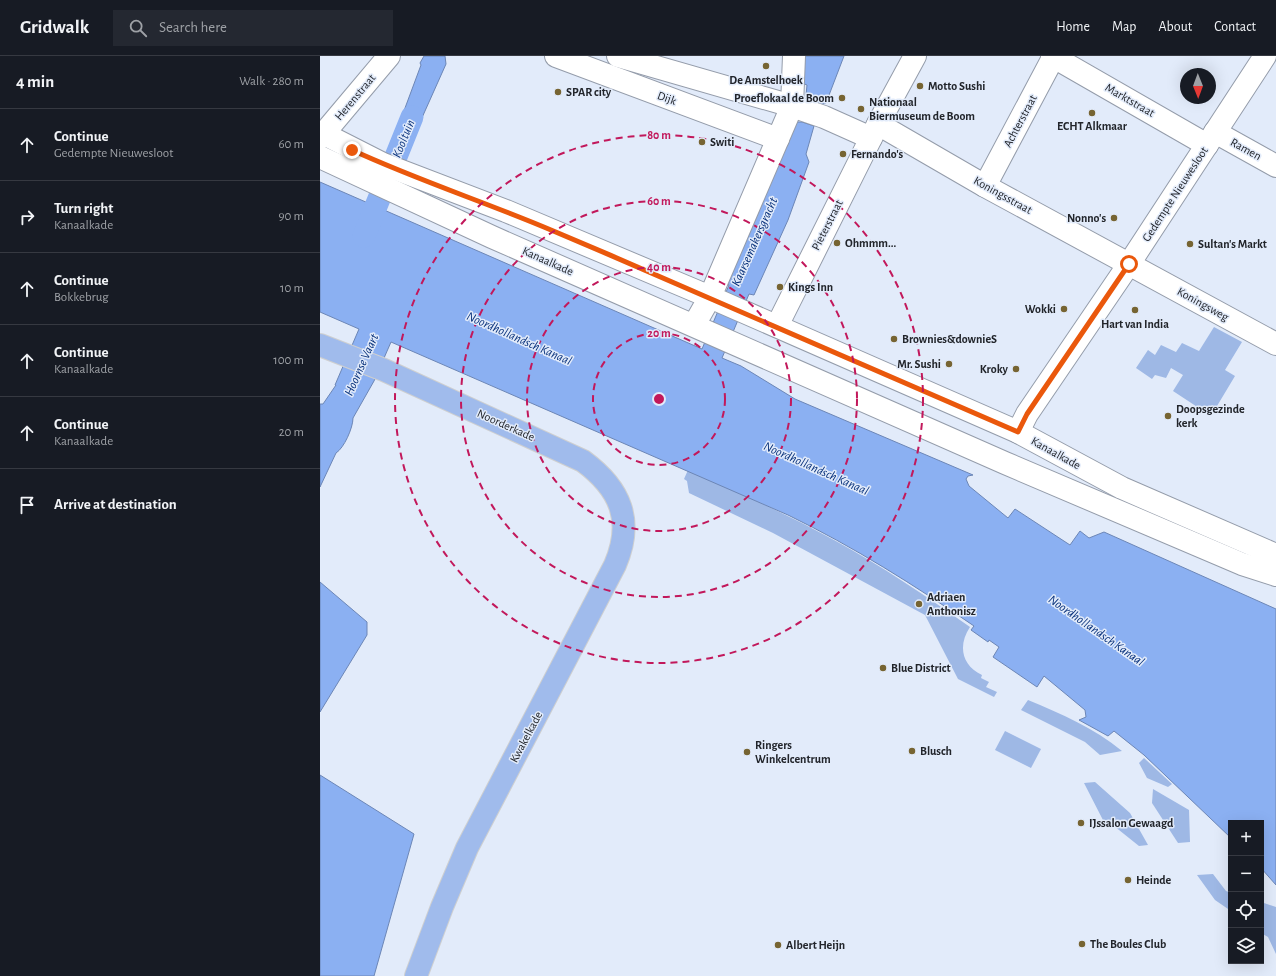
<!DOCTYPE html>
<meta charset="utf-8">
<style>
body{margin:0;font-family:"Alegreya Sans",sans-serif;background:#242831;color:#f1f3f6}
.controls{position:absolute;right:12px;bottom:12px;display:grid;overflow:hidden;border-radius:0px;box-shadow:0 4px 16px #0002}
.controls button{width:36px;height:36px;display:grid;place-items:center;padding:0;border:0;border-bottom:1px solid #363941;background:#171b24;color:#f1f3f6;font:20px sans-serif}
.compass{position:absolute;left:860px;top:12px;width:36px;height:36px;border-radius:50%;background:#171b24;box-shadow:0 4px 16px #0002;rotate:179deg}
.stop{position:absolute;width:12px;height:12px;margin:-9px;border:3px solid #ea580c;border-radius:50%;background:#fff}
.stop.end{background:#ea580c;border-color:#fff;box-shadow:0 1px 4px #0008}
.list{margin:0;padding:0;list-style:none}
h2{display:flex;justify-content:space-between;align-items:center;height:52px;margin:0;padding:0 16px;font-size:17px}
h2 small{font-size:13px;font-weight:400;color:#9ea1a6}
.list li{display:grid;grid-template-columns:26px 1fr auto;gap:12px;align-items:center;box-sizing:border-box;height:72px;padding:0 16px;border-top:1px solid #363941}
.list b{display:block;font-size:15px;white-space:nowrap}
.list p{margin:0;font-size:13px;white-space:nowrap;color:#9ea1a6}
.list em{font-size:13px;font-style:normal;color:#9ea1a6}
.icon{flex:none;width:22px;height:22px;fill:none;stroke:currentColor;stroke-width:2;stroke-linecap:round;stroke-linejoin:round}
.map{position:relative;flex:none;width:956px;height:920px;overflow:hidden}
header{display:flex;align-items:center;gap:24px;box-sizing:border-box;height:56px;padding:0 20px;background:#171b24;border-bottom:1px solid #363941}
header strong{font-size:19px}
nav{display:flex;gap:22px;margin-inline-start:auto;font-size:14px}
.search{width:280px;height:36px;background:#242831;display:flex;align-items:center;gap:10px;box-sizing:border-box;padding:0 14px;border-radius:0px;color:#9ea1a6;font-size:15px}
main{display:flex}
aside{flex:1;background:#171b24}
.map>svg:first-child{display:block}
</style>
<header>
<strong>Gridwalk</strong>
<div class="search"><svg class="icon" aria-label="search" viewBox="0 0 24 24"><circle cx="10" cy="10" r="6"/><path d="M15 15l6 6"/></svg>Search here</div>
<nav><a>Home</a><a>Map</a><a>About</a><a>Contact</a></nav>
</header>
<main>
<aside>
<h2>4 min<small>Walk · 280 m</small></h2>
<ul class="list">
<li><svg class="icon" aria-label="ahead" viewBox="0 0 24 24"><path d="M12 20V5M6 11l6-6 6 6"/></svg><div><b>Continue</b><p>Gedempte Nieuwesloot</p></div><em>60 m</em></li>
<li><svg class="icon" aria-label="right" viewBox="0 0 24 24"><path d="M7 20v-9h11M14 6l5 5-5 5"/></svg><div><b>Turn right</b><p>Kanaalkade</p></div><em>90 m</em></li>
<li><svg class="icon" aria-label="ahead" viewBox="0 0 24 24"><path d="M12 20V5M6 11l6-6 6 6"/></svg><div><b>Continue</b><p>Bokkebrug</p></div><em>10 m</em></li>
<li><svg class="icon" aria-label="ahead" viewBox="0 0 24 24"><path d="M12 20V5M6 11l6-6 6 6"/></svg><div><b>Continue</b><p>Kanaalkade</p></div><em>100 m</em></li>
<li><svg class="icon" aria-label="ahead" viewBox="0 0 24 24"><path d="M12 20V5M6 11l6-6 6 6"/></svg><div><b>Continue</b><p>Kanaalkade</p></div><em>20 m</em></li>
<li><svg class="icon" aria-label="arrive" viewBox="0 0 24 24"><path d="M6 21V4h12l-3 4 3 4H6"/></svg><div><b>Arrive at destination</b></div></li>
</ul>
</aside>
<div class="map">
<svg width="956" height="920" viewBox="0 0 956 920">
<rect width="100%" height="100%" fill="#e2ebfa"/>
<g fill="#9eb8e5">
<path d="M 894,271 L 922,286 L 905,314 L 915,320 L 891,360 L 853,335 L 863,319 L 851,312 L 846,322 L 835,319 L 832,323 L 816,312 L 828,294 L 835,299 L 841,289 L 856,296 L 862,287 L 879,295 Z"/>
<path d="M 368,414 C 417,436 467,458 514,484 C 562,510 606,540 650,571 C 638,589 641,609 662,619 L 661,622 L 669,626 L 666,631 L 677,636 L 674,641 L 638,623 L 605,559 L 453,477 L 369,437 L 367,425 L 364,423 Z"/>
<path d="M 708,644 C 742,658 774,672 802,695 L 780,699 L 765,686 L 701,654 Z"/>
<path d="M 685,675 L 721,693 L 711,712 L 675,694 Z"/>
<path d="M 824,702 L 852,728 L 848,731 L 827,722 L 819,707 Z"/>
<path d="M 775,726 L 810,757 L 828,789 L 819,790 L 794,770 L 785,768 L 764,727 Z"/>
<path d="M 833,733 L 869,754 L 870,786 L 858,787 L 832,747 Z"/>
<path d="M 893,818 L 906,835 L 911,837 L 911,855 L 895,844 L 877,819 Z"/>
<path d="M 941,846 L 956,851 L 956,898 L 948,881 L 941,877 Z"/>
</g>
<g fill="#8bb0f2" stroke="#6c86b6">
<path d="M 104,0 L 125,0 L 126,8 L 88,93 L 72,87 L 101,9 L 100,7 Z"/>
<path d="M 484,0 L 524,0 L 506,47 L 502,48 L 491,44 L 486,39 L 487,29 L 482,27 Z"/>
<path d="M 476,66 L 482,66 L 494,70 L 486,98 L 489,106 L 468,164 L 434,239 L 429,238 L 402,302 L 421,310 L 475,343 L 653,419 L 648,420 L 646,423 L 649,430 L 688,462 L 695,453 L 750,489 L 760,475 L 769,482 L 784,476 L 956,553 L 956,829 L 941,812 L 941,767 L 911,767 L 911,782 L 824,699 L 794,675 L 788,680 L 759,664 L 766,661 L 765,654 L 724,620 L 717,631 L 673,601 L 679,591 L 669,584 L 668,586 L 651,574 L 654,570 C 594,529 534,491 468,459 L 71,286 L 54,325 L 33,362 C 33,372 24,392 16,397 L 0,431 L 0,348 L 3,348 L 16,329 L 15,329 L 39,273 L 0,256 L 0,126 L 382,293 L 409,229 L 406,227 Z"/>
<path d="M 0,526 L 47,566 L 47,579 L 0,656 Z"/>
<path d="M 0,719 L 94,778 L 54,920 L 0,920 Z"/>
</g>
<g fill="none" stroke-linecap="round" stroke-linejoin="round">
<path stroke="#8bb0f2" stroke-width="23" d="M 44,180 L 92,61"/>
<defs>
<g id="minor">
<path d="M 236,0 L 458,83"/>
<path d="M 298,0 L 472,50 L 504,61 L 551,82"/>
<path d="M 732,0 L 887,89"/>
<path d="M 558,68 L 665,130 L 956,288"/>
<path d="M 0,76 L 63,108 L 186,155 L 390,241 L 698,376 L 802,432 L 956,499"/>
<path d="M 895,76 L 956,110"/>
<path d="M 0,82 L 69,0"/>
<path d="M 0,101 L 172,181 L 685,407 L 922,508 L 956,519"/>
<path d="M 665,130 L 734,0"/>
<path d="M 374,269 L 390,241 L 472,50 L 474,0"/>
<path d="M 457,270 L 558,68 L 595,0"/>
<path d="M 698,376 L 707,358 L 809,208 L 945,0"/>
</g>
<path id="major" d="M 0,289 L 64,314 L 263,405 C 301,433 314,465 295,509 L 147,792 L 122,851 L 96,920"/>
</defs>
<use href="#minor" stroke="#949caa" stroke-width="24"/>
<use href="#major" stroke="#cecfd0" stroke-width="24"/>
<use href="#minor" stroke="#fff" stroke-width="22"/>
<use href="#major" stroke="#a0bbec" stroke-width="22"/>
</g>
<g fill="none" stroke-linecap="round" stroke-linejoin="round">
<path stroke="#ea580c" stroke-width="5" d="M 32,94 C 97,124 165,146 231,174 C 387,240 542,308 698,376 L 707,358 L 809,208"/>
</g>
<g fill="none" stroke="#c2185b" stroke-width="2" stroke-dasharray="7 5">
<circle cx="339" cy="343" r="66"/>
<circle cx="339" cy="343" r="132"/>
<circle cx="339" cy="343" r="198"/>
<circle cx="339" cy="343" r="264"/>
</g>
<g fill="#766432" stroke="#e2ebfa" stroke-width="1.5">
<circle cx="446" cy="10" r="4"/>
<circle cx="600" cy="30" r="4"/>
<circle cx="238" cy="36" r="4"/>
<circle cx="522" cy="42" r="4"/>
<circle cx="541" cy="53" r="4"/>
<circle cx="772" cy="57" r="4"/>
<circle cx="382" cy="86" r="4"/>
<circle cx="523" cy="98" r="4"/>
<circle cx="794" cy="162" r="4"/>
<circle cx="517" cy="187" r="4"/>
<circle cx="870" cy="188" r="4"/>
<circle cx="460" cy="231" r="4"/>
<circle cx="744" cy="253" r="4"/>
<circle cx="815" cy="254" r="4"/>
<circle cx="574" cy="283" r="4"/>
<circle cx="629" cy="308" r="4"/>
<circle cx="696" cy="313" r="4"/>
<circle cx="848" cy="360" r="4"/>
<circle cx="599" cy="548" r="4"/>
<circle cx="563" cy="612" r="4"/>
<circle cx="592" cy="695" r="4"/>
<circle cx="427" cy="696" r="4"/>
<circle cx="761" cy="767" r="4"/>
<circle cx="808" cy="824" r="4"/>
<circle cx="762" cy="888" r="4"/>
<circle cx="458" cy="889" r="4"/>
</g>
<g text-anchor="middle" dominant-baseline="central" stroke-width="3" stroke-linejoin="round" paint-order="stroke">
<g font-size="12" font-weight="bold" fill="#22252b" stroke="#e2ebfa" text-anchor="start">
<text x="446" y="24" text-anchor="middle">De Amstelhoek</text>
<text x="608" y="30">Motto Sushi</text>
<text x="246" y="36">SPAR city</text>
<text x="514" y="42" text-anchor="end">Proeflokaal de Boom</text>
<text x="549" y="46">Nationaal<tspan x="549" dy="14">Biermuseum de Boom</tspan></text>
<text x="772" y="70" text-anchor="middle">ECHT Alkmaar</text>
<text x="390" y="86">Switi</text>
<text x="531" y="98">Fernando's</text>
<text x="786" y="162" text-anchor="end">Nonno's</text>
<text x="525" y="187">Ohmmm...</text>
<text x="878" y="188">Sultan's Markt</text>
<text x="468" y="231">Kings Inn</text>
<text x="736" y="253" text-anchor="end">Wokki</text>
<text x="815" y="268" text-anchor="middle">Hart van India</text>
<text x="582" y="283">Brownies&amp;downieS</text>
<text x="621" y="308" text-anchor="end">Mr. Sushi</text>
<text x="688" y="313" text-anchor="end">Kroky</text>
<text x="856" y="353">Doopsgezinde<tspan x="856" dy="14">kerk</tspan></text>
<text x="607" y="541">Adriaen<tspan x="607" dy="14">Anthonisz</tspan></text>
<text x="571" y="612">Blue District</text>
<text x="435" y="689">Ringers<tspan x="435" dy="14">Winkelcentrum</tspan></text>
<text x="600" y="695">Blusch</text>
<text x="769" y="767">IJssalon Gewaagd</text>
<text x="816" y="824">Heinde</text>
<text x="770" y="888">The Boules Club</text>
<text x="466" y="889">Albert Heijn</text>
</g>
<g font-size="12" fill="#22252b" stroke="#e2ebfa">
<text transform="translate(35 41) rotate(-50)">Herenstraat</text>
<text transform="translate(347 42) rotate(20)">Dijk</text>
<text transform="translate(810 44) rotate(30)">Marktstraat</text>
<text transform="translate(700 65) rotate(-62)">Achterstraat</text>
<text transform="translate(926 93) rotate(29)">Ramen</text>
<text transform="translate(855 138) rotate(-57)">Gedempte Nieuwesloot</text>
<text transform="translate(683 139) rotate(29)">Koningsstraat</text>
<text transform="translate(507 169) rotate(-63)">Pieterstraat</text>
<text transform="translate(228 205) rotate(24)">Kanaalkade</text>
<text transform="translate(883 248) rotate(29)">Koningsweg</text>
<text transform="translate(186 369) rotate(24)">Noorderkade</text>
<text transform="translate(736 397) rotate(29)">Kanaalkade</text>
<text transform="translate(206 681) rotate(-62)">Kwakelkade</text>
</g>
<g font-size="13" font-style="italic" fill="#08317b" stroke="#e2ebfa">
<text transform="translate(84 83) rotate(-68)">Kooltuin</text>
<text transform="translate(435 186) rotate(-66)">Kaarsemakersgracht</text>
<text transform="translate(199 283) rotate(24)">Noordhollandsch Kanaal</text>
<text transform="translate(42 309) rotate(-66)">Hoornse Vaart</text>
<text transform="translate(496 413) rotate(24)">Noordhollandsch Kanaal</text>
<text transform="translate(776 575) rotate(35)">Noordhollandsch Kanaal</text>
</g>
</g>
<circle cx="339" cy="343" r="6" fill="#c2185b" stroke="#e2ebfa" stroke-width="2"/>
<g font-size="12" text-anchor="middle" font-weight="bold" fill="#c2185b" stroke="#e2ebfa" stroke-width="3" stroke-linejoin="round" paint-order="stroke">
<text x="339" y="83">80 m</text>
<text x="339" y="149">60 m</text>
<text x="339" y="215">40 m</text>
<text x="339" y="281">20 m</text>
</g>
</svg>
<div class="controls">
<button>+</button>
<button>−</button>
<button><svg class="icon" aria-label="locate" viewBox="0 0 24 24"><circle cx="12" cy="12" r="6"/><path d="M12 2v4M12 18v4M2 12h4M18 12h4"/></svg></button>
<button><svg class="icon" aria-label="layers" viewBox="0 0 24 24"><path d="M12 4l9 5-9 5-9-5zM3 14l9 5 9-5"/></svg></button>
</div>
<svg class="compass" viewBox="-18 -18 36 36"><path d="M0-13l5 13h-10z" fill="#e53935"/><path d="M0 13l5-13h-10z" fill="#9ea1a6"/></svg>
<div class="stop" style="left:809px;top:208px"></div>
<div class="stop end" style="left:32px;top:94px"></div>
</div>
</main>
